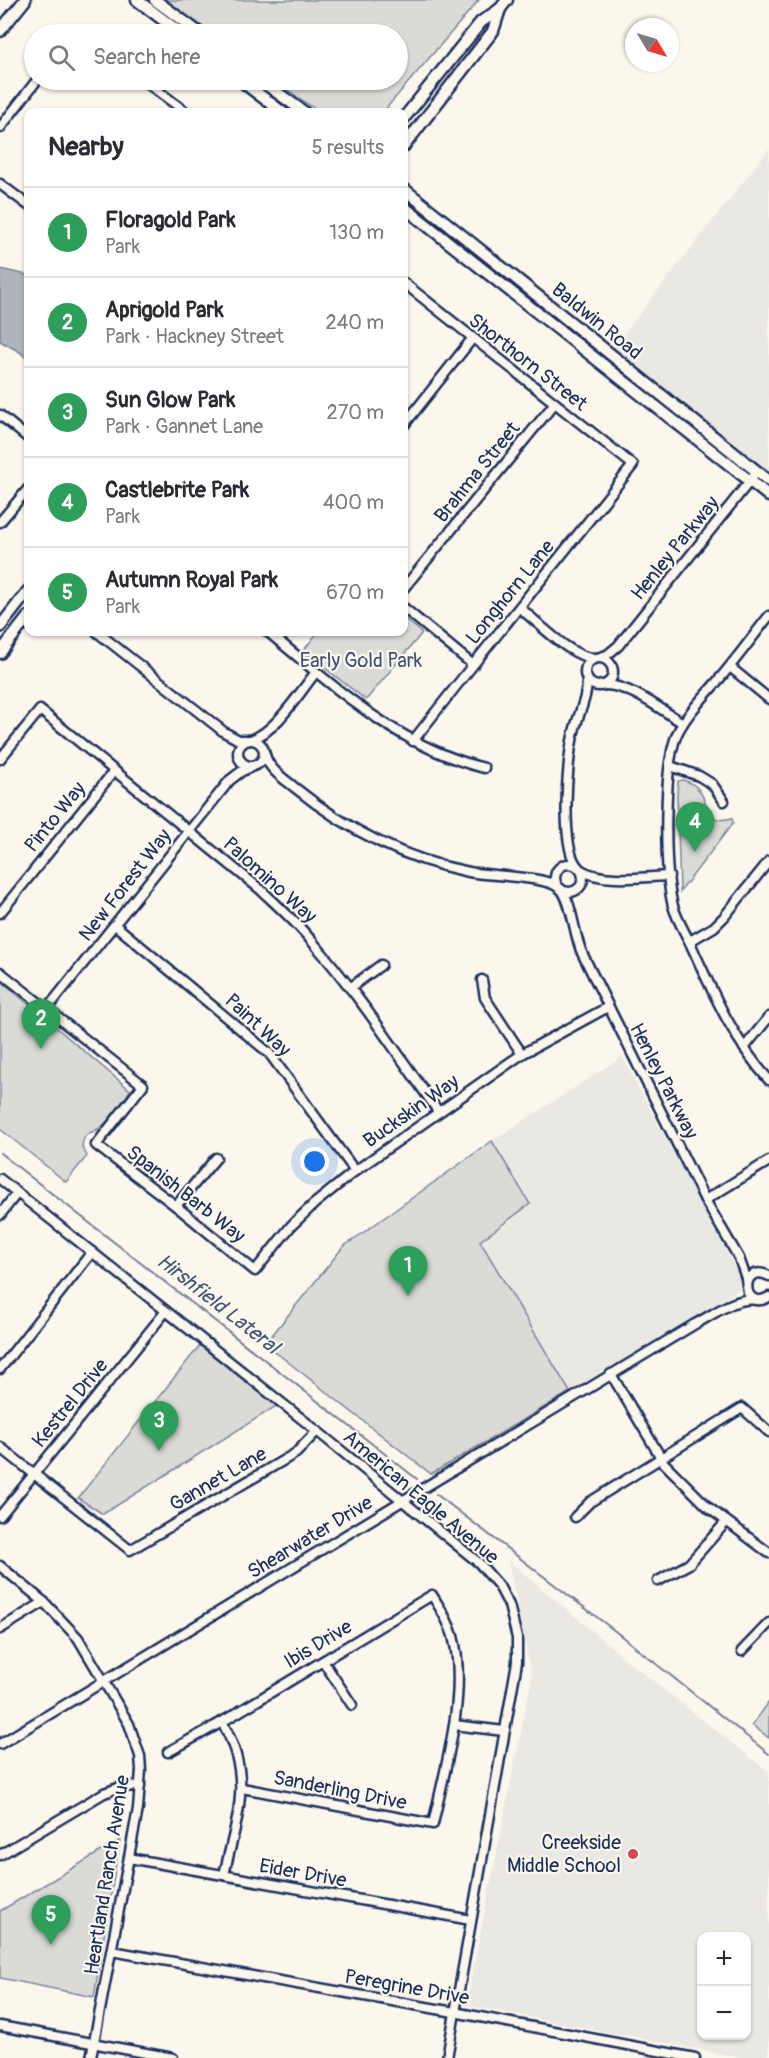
<!DOCTYPE html>
<meta charset="utf-8">
<style>
body{margin:0;font-family:Pangolin,sans-serif;background:#f2f2f3;color:#2b2b33}
.controls{position:absolute;right:18px;bottom:18px;display:grid;overflow:hidden;border-radius:12px;box-shadow:0 2px 4px #0004}
.controls button{width:54px;height:54px;display:grid;place-items:center;padding:0;border:0;border-bottom:2px solid #e1e1e2;background:#fff;color:#2b2b33;font:30px sans-serif}
.compass{position:absolute;left:625px;top:18px;width:54px;height:54px;border-radius:50%;background:#fff;box-shadow:0 2px 4px #0004;rotate:128deg}
.you{position:absolute;left:315px;top:1162px;width:21px;height:21px;margin:-15px;border:4px solid #fff;border-radius:50%;background:#1a73e8;box-shadow:0 0 0 9px #1a73e833}
.badge{display:grid;place-items:center;width:39px;height:39px;border-radius:50%;background:#d1495b;color:#fff;font-size:20px;font-weight:700}
.pin{position:absolute;translate:-50% -50px;filter:drop-shadow(0 2px 3px #0008)}
.pin::after{content:'';position:absolute;top:32px;width:21px;height:18px;background:inherit;clip-path:polygon(0 0,100% 0,50% 100%)}
.list{margin:0;padding:0;list-style:none}
h2{display:flex;justify-content:space-between;align-items:center;height:78px;margin:0;padding:0 24px;font-size:26px}
h2 small{font-size:20px;font-weight:400;color:#7c7c81}
.list li{display:grid;grid-template-columns:39px 1fr auto;gap:18px;align-items:center;box-sizing:border-box;height:90px;padding:0 24px;border-top:2px solid #e1e1e2}
.list b{display:block;font-size:22px;white-space:nowrap}
.list p{margin:0;font-size:20px;white-space:nowrap;color:#7c7c81}
.list em{font-size:20px;font-style:normal;color:#7c7c81}
.icon{flex:none;width:33px;height:33px;fill:none;stroke:currentColor;stroke-width:2;stroke-linecap:round;stroke-linejoin:round}
.map{position:relative;flex:none;width:769px;height:2058px;overflow:hidden}
.search{position:absolute;background:#fff;box-shadow:0 2px 4px #0004;left:24px;top:24px;width:384px;height:66px;display:flex;align-items:center;gap:15px;box-sizing:border-box;padding:0 21px;border-radius:33px;color:#7c7c81;font-size:22px}
.panel{position:absolute;background:#fff;box-shadow:0 2px 4px #0004;left:24px;top:108px;width:384px;height:528px;border-radius:12px}
.map>svg:first-child{display:block}
</style>
<div class="map">
<svg width="769" height="2058" viewBox="0 0 769 2058">
<rect width="100%" height="100%" fill="#fbf7ec"/>
<filter id="ink" filterUnits="userSpaceOnUse"><feTurbulence type="fractalNoise" baseFrequency=".0167" numOctaves="2"/><feDisplacementMap in="SourceGraphic" scale="12" xChannelSelector="R" yChannelSelector="G"/><feConvolveMatrix kernelMatrix="1 2 1 2 8 2 1 2 1" color-interpolation-filters="sRGB"/></filter>
<g filter="url(#ink)">
<g fill="#eae8e2" fill-rule="evenodd">
<path d="M 769,149 L 769,484 L 605,358 Z"/>
<path d="M 622,1057 L 742,1281 L 740,1288 L 733,1294 L 570,1392 L 479,1241 L 530,1204 L 492,1141 Z"/>
<path d="M 508,1560 L 629,1662 L 769,1772 L 769,2058 L 743,2058 L 466,2005 L 532,1677 ZM 702,1936 L 746,1936 L 746,2036 L 702,2036 Z"/>
</g>
<g fill="#dadad7" stroke="#7a849a" stroke-width="1.5">
<path d="M 164,0 L 479,0 L 383,112 L 319,112 L 274,80 L 398,80 L 398,34 L 211,34 Z"/>
<path d="M 404,618 L 422,633 L 366,700 L 303,651 L 318,632 L 404,632 Z"/>
<path d="M 683,780 C 717,789 695,828 732,818 L 733,823 L 680,892 L 677,795 L 678,781 Z"/>
<path d="M 0,980 L 130,1090 C 125,1099 108,1122 100,1128 C 89,1135 84,1131 82,1147 L 87,1156 L 66,1182 L 0,1129 Z"/>
<path d="M 492,1141 L 530,1204 L 480,1241 L 570,1392 L 431,1474 L 265,1344 L 343,1247 Z"/>
<path d="M 201,1344 L 278,1405 L 103,1514 L 78,1498 Z"/>
<path d="M 769,1702 L 769,1738 L 752,1725 Z"/>
<path d="M 120,1840 L 94,1997 L 0,1978 L 0,1911 Z"/>
</g>
<path fill="#afb3bb" stroke="#747e96" stroke-width="1.5" d="M 0,269 L 28,275 L 28,360 L 20,352 L 0,341 Z"/>
<g fill="none" stroke-linecap="round" stroke-linejoin="round">
<g stroke="#747e96" stroke-width="2">
<path d="M 0,1153 L 417,1479"/>
<path d="M 436,1494 L 615,1631 L 769,1754"/>
</g>
<defs>
<g id="minor">
<path d="M 143,80 L 186,112"/>
<path d="M 0,128 L 37,80"/>
<path d="M 0,184 L 28,205"/>
<path d="M 404,283 L 633,465 C 560,558 485,648 413,741"/>
<path d="M 0,415 L 28,438"/>
<path d="M 404,425 L 472,339"/>
<path d="M 0,522 L 28,489"/>
<path d="M 404,588 L 554,404"/>
<path d="M 404,608 L 472,664"/>
<path d="M 520,608 C 538,622 573,660 596,658"/>
<path d="M 769,616 C 753,636 738,657 721,677 C 706,695 687,713 677,734 C 663,766 664,871 673,906 C 677,920 686,934 692,947 C 713,993 735,1043 769,1080"/>
<path d="M 97,632 L 224,732 L 239,740 L 248,740"/>
<path d="M 268,632 C 335,687 397,746 484,768"/>
<path d="M 597,658 L 607,655 L 618,646 L 757,472"/>
<circle cx="599" cy="672" r="14"/>
<path d="M 730,667 L 769,699"/>
<path d="M 602,685 C 628,683 661,710 683,723"/>
<circle cx="251" cy="753" r="13"/>
<path d="M 250,740 C 275,733 300,692 316,672"/>
<path d="M 265,754 C 268,769 283,778 294,787 C 346,829 403,859 469,872 C 490,876 544,876 558,887"/>
<path d="M 0,759 L 40,710 L 261,890 C 278,906 295,921 310,939 C 357,992 397,1053 438,1111"/>
<path d="M 670,766 L 699,776 L 712,784 L 724,801"/>
<circle cx="569" cy="878" r="14"/>
<path d="M 578,867 C 560,848 567,762 573,736 C 577,716 588,698 587,678"/>
<path d="M 581,870 C 602,883 644,877 669,876"/>
<path d="M 561,889 C 572,902 574,935 582,953 L 705,1200 L 739,1258 L 746,1278 L 747,1285"/>
<path d="M 0,913 L 114,771"/>
<path d="M 115,925 L 269,1053 L 355,1171"/>
<path d="M 690,941 L 714,927 L 724,917 L 769,861"/>
<path d="M 0,972 L 143,1085 L 96,1145 L 176,1206 L 255,1271 L 291,1226 L 314,1204 L 355,1171 L 522,1054 L 608,1007"/>
<path d="M 482,980 L 485,998 L 522,1054"/>
<path d="M 350,988 L 381,965"/>
<path d="M 47,1009 L 230,780 L 242,771 L 253,766"/>
<path d="M 744,1048 L 769,1017"/>
<path d="M 0,1179 L 317,1431 L 479,1563 L 499,1586 L 509,1605 L 517,1638 L 517,1662 L 447,2058"/>
<path d="M 705,1200 L 769,1161"/>
<path d="M 176,1206 L 216,1158"/>
<path d="M 0,1215 L 17,1193"/>
<path d="M 769,1276 C 739,1261 741,1313 769,1297"/>
<path d="M 0,1369 L 92,1252"/>
<path d="M 611,1374 L 660,1456 L 659,1458 L 709,1508 L 769,1553"/>
<path d="M 0,1447 L 130,1550 L 296,1453 L 317,1431"/>
<path d="M 0,1516 L 166,1311"/>
<path d="M 575,1517 L 590,1502 L 742,1408 L 769,1432"/>
<path d="M 0,1566 L 44,1602 L 78,1638 L 129,1724 L 140,1756 L 141,1770 L 138,1809 L 91,2058"/>
<path d="M 658,1581 L 689,1564 L 726,1522"/>
<path d="M 0,1629 L 44,1602"/>
<path d="M 742,1651 L 769,1623"/>
<path d="M 323,1661 L 352,1705"/>
<path d="M 222,1722 C 254,1778 237,1817 224,1875"/>
<path d="M 454,1725 L 504,1731"/>
<path d="M 0,1744 L 695,1324 C 713,1315 736,1296 757,1300"/>
<path d="M 168,1752 L 222,1722 L 432,1595 C 440,1608 449,1621 453,1636 C 468,1692 445,1769 433,1824 L 242,1788"/>
<path d="M 0,1855 L 104,1793 L 121,1787 L 140,1786"/>
<path d="M 129,1858 L 471,1920"/>
<path d="M 112,1951 L 454,2012 L 695,2058"/>
<path d="M 0,2026 L 173,2058"/>
</g>
<g id="major">
<path d="M 137,0 L 182,34"/>
<path d="M 155,0 L 201,34"/>
<path d="M 0,31 L 25,0"/>
<path d="M 240,80 L 282,112"/>
<path d="M 260,80 L 304,112"/>
<path d="M 404,118 L 481,22 L 500,9 L 507,0"/>
<path d="M 404,146 L 493,31 L 500,9"/>
<path d="M 404,189 L 769,481"/>
<path d="M 404,207 L 769,496"/>
<path d="M 0,627 L 28,591"/>
<path d="M 0,653 L 28,617"/>
</g>
</defs>
<use href="#minor" stroke="#1b2f5e" stroke-width="13"/>
<use href="#major" stroke="#1b2f5e" stroke-width="15"/>
<use href="#minor" stroke="#fbf7ec" stroke-width="8"/>
<use href="#major" stroke="#fbf7ec" stroke-width="10"/>
</g>
</g>
<circle fill="#d1495b" stroke="#fbf7ec" stroke-width="2" cx="633" cy="1854" r="6"/>
<g text-anchor="middle" dominant-baseline="central" stroke-width="4.5" stroke-linejoin="round" paint-order="stroke">
<g font-size="20" fill="#1b2f5e" stroke="#fbf7ec">
<text transform="translate(597 321) rotate(39)">Baldwin Road</text>
<text transform="translate(528 362) rotate(38)">Shorthorn Street</text>
<text transform="translate(477 472) rotate(-51)">Brahma Street</text>
<text transform="translate(675 548) rotate(-51)">Henley Parkway</text>
<text transform="translate(510 592) rotate(-51)">Longhorn Lane</text>
<text transform="translate(55 817) rotate(-51)">Pinto Way</text>
<text transform="translate(270 880) rotate(42)">Palomino Way</text>
<text transform="translate(125 885) rotate(-52)">New Forest Way</text>
<text transform="translate(258 1025) rotate(43)">Paint Way</text>
<text transform="translate(664 1081) rotate(63)">Henley Parkway</text>
<text transform="translate(411 1111) rotate(-35)">Buckskin Way</text>
<text transform="translate(186 1194) rotate(38)">Spanish Barb Way</text>
<text transform="translate(70 1403) rotate(-51)">Kestrel Drive</text>
<text transform="translate(218 1479) rotate(-30)">Gannet Lane</text>
<text transform="translate(421 1497) rotate(40)">American Eagle Avenue</text>
<text transform="translate(310 1537) rotate(-31)">Shearwater Drive</text>
<text transform="translate(318 1644) rotate(-31)">Ibis Drive</text>
<text transform="translate(340 1790) rotate(11)">Sanderling Drive</text>
<text transform="translate(303 1873) rotate(10)">Eider Drive</text>
<text transform="translate(107 1875) rotate(-81)">Heartland Ranch Avenue</text>
<text transform="translate(407 1987) rotate(10)">Peregrine Drive</text>
</g>
<g font-size="20" fill="#415176" stroke="#fbf7ec">
<text x="361" y="660">Early Gold Park</text>
</g>
<g font-size="20" fill="#1b2f5e" stroke="#fbf7ec" text-anchor="end">
<text x="621" y="1842">Creekside<tspan x="621" dy="23">Middle School</tspan></text>
</g>
<g font-size="21" font-style="italic" fill="#47577a" stroke="#fbf7ec">
<text transform="translate(218 1304) rotate(38)">Hirshfield Lateral</text>
</g>
</g>
</svg>
<div class="controls">
<button>+</button>
<button>−</button>
</div>
<svg class="compass" viewBox="-18 -18 36 36"><path d="M0-13l5 13h-10z" fill="#e53935"/><path d="M0 13l5-13h-10z" fill="#7c7c81"/></svg>
<div class="you"></div>
<div class="pin badge" style="left:408px;top:1296px;background:#2e9e5b">1</div>
<div class="pin badge" style="left:41px;top:1049px;background:#2e9e5b">2</div>
<div class="pin badge" style="left:159px;top:1451px;background:#2e9e5b">3</div>
<div class="pin badge" style="left:695px;top:852px;background:#2e9e5b">4</div>
<div class="pin badge" style="left:51px;top:1945px;background:#2e9e5b">5</div>
<div class="search"><svg class="icon" aria-label="search" viewBox="0 0 24 24"><circle cx="10" cy="10" r="6"/><path d="M15 15l6 6"/></svg>Search here</div>
<section class="panel">
<h2>Nearby<small>5 results</small></h2>
<ul class="list">
<li><span class="badge" style="background:#2e9e5b">1</span><div><b>Floragold Park</b><p>Park</p></div><em>130 m</em></li>
<li><span class="badge" style="background:#2e9e5b">2</span><div><b>Aprigold Park</b><p>Park · Hackney Street</p></div><em>240 m</em></li>
<li><span class="badge" style="background:#2e9e5b">3</span><div><b>Sun Glow Park</b><p>Park · Gannet Lane</p></div><em>270 m</em></li>
<li><span class="badge" style="background:#2e9e5b">4</span><div><b>Castlebrite Park</b><p>Park</p></div><em>400 m</em></li>
<li><span class="badge" style="background:#2e9e5b">5</span><div><b>Autumn Royal Park</b><p>Park</p></div><em>670 m</em></li>
</ul>
</section>
</div>
